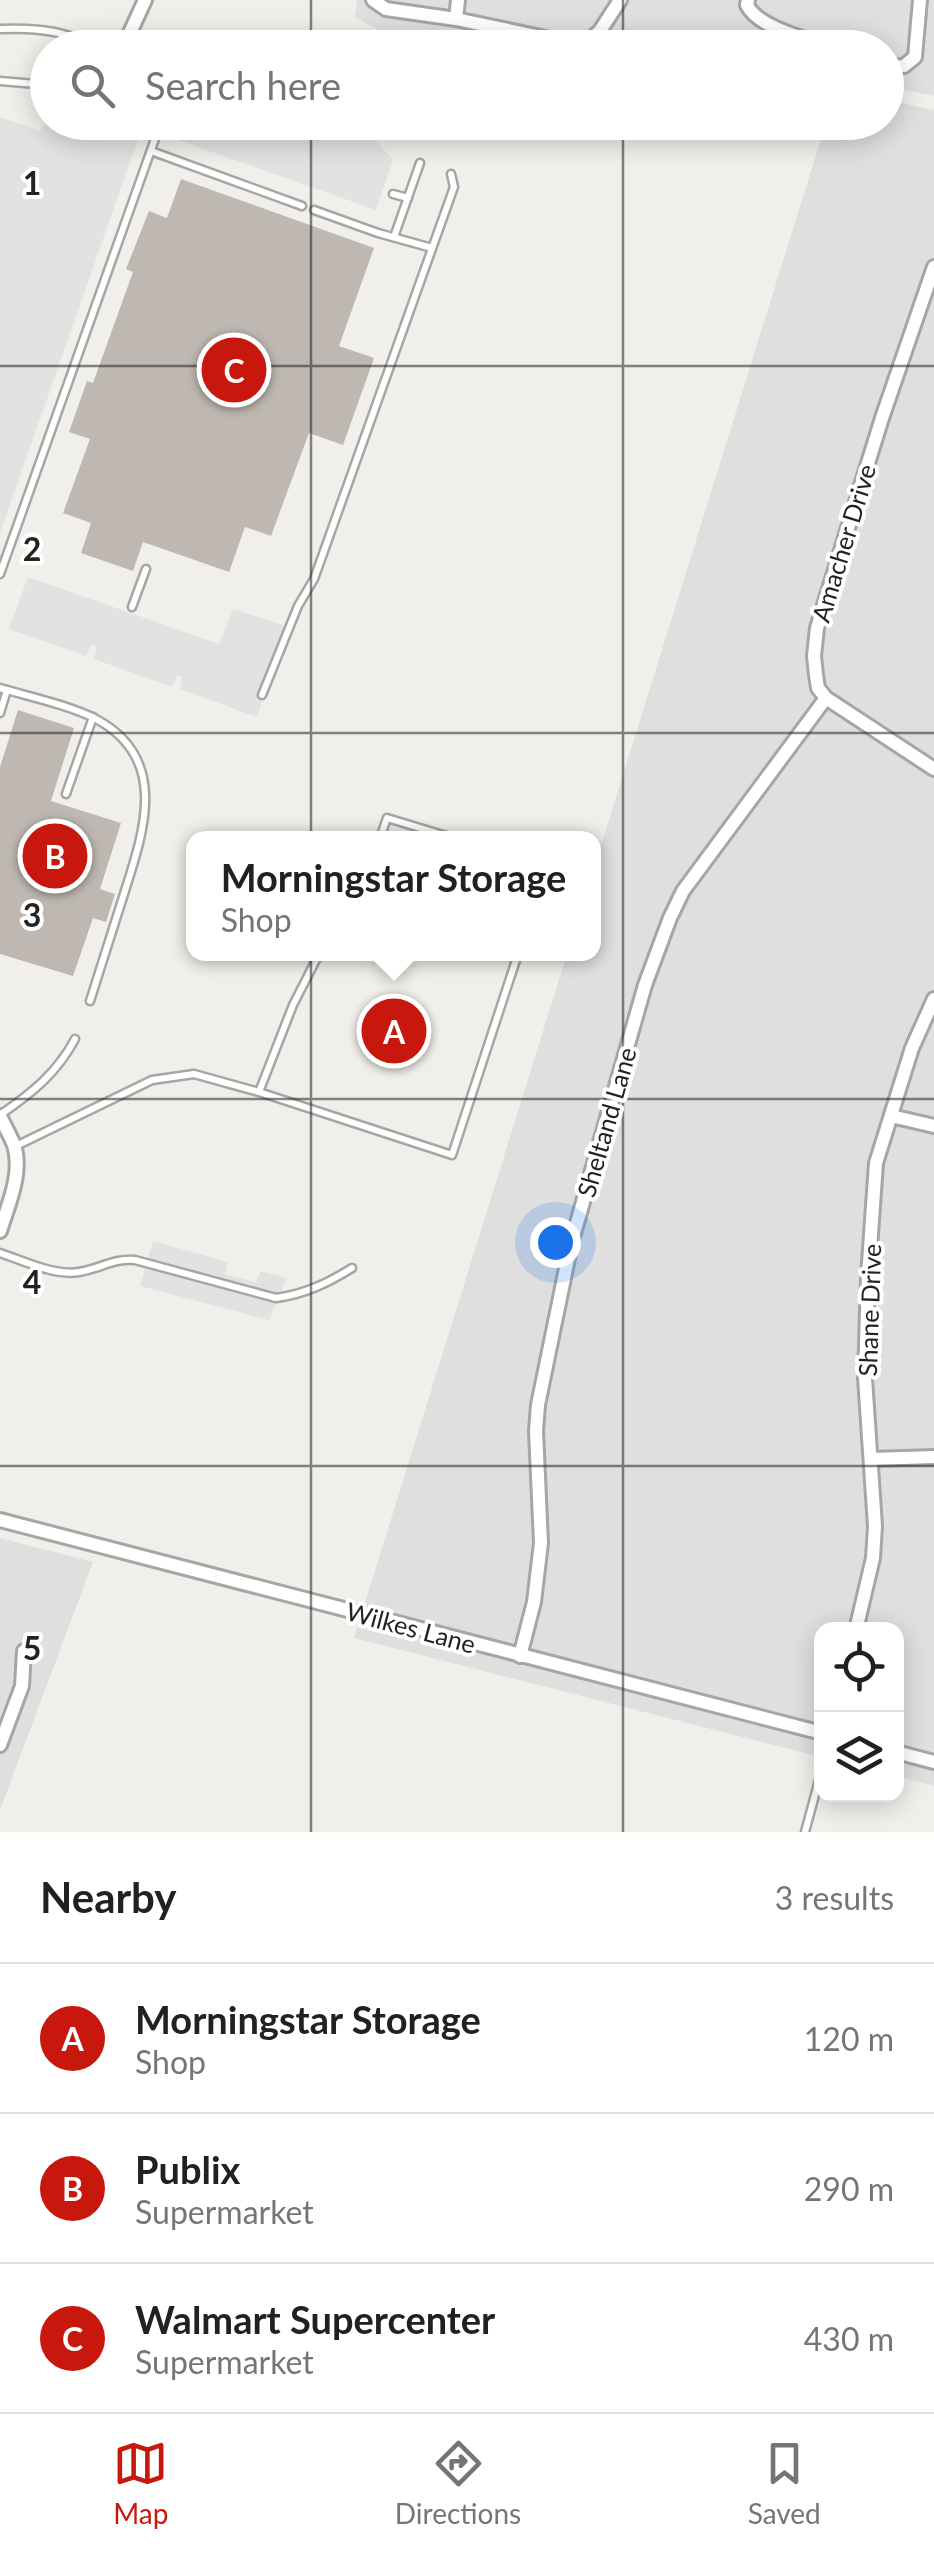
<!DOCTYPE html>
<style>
body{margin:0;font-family:Lato,sans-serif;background:#f2f2f2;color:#202124}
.controls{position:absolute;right:30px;bottom:30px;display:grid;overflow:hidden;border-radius:20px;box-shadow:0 5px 25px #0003}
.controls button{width:90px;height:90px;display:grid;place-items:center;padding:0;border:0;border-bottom:2px solid #e0e0e0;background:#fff;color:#202124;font:50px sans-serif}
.you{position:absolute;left:555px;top:1242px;width:35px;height:35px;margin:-25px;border:8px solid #fff;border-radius:50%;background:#1a73e8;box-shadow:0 0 0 15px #1a73e833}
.badge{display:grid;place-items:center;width:65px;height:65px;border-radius:50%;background:#c8170c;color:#fff;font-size:32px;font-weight:700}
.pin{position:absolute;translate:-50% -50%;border:5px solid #fff;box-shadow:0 2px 10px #0006}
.popup{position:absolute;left:186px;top:831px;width:415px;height:130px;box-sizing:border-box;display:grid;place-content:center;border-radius:20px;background:#fff;filter:drop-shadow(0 2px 8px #0005);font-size:32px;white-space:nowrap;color:#757577}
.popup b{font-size:38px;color:#202124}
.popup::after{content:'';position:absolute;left:50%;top:100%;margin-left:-20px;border:20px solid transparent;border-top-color:#fff}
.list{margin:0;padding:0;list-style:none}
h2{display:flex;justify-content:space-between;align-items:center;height:130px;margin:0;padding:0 40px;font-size:42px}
h2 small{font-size:32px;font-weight:400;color:#757577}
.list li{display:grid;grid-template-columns:65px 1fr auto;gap:30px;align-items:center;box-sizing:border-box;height:150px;padding:0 40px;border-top:2px solid #e0e0e0}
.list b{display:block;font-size:38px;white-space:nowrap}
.list p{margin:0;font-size:32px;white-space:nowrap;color:#757577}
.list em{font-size:32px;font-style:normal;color:#757577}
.icon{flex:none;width:55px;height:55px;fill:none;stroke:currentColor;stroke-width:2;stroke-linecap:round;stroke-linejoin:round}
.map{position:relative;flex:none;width:934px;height:1832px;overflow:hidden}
.search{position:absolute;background:#fff;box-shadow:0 5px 25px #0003;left:30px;right:30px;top:30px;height:110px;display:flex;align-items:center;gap:25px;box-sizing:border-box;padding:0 35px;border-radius:55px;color:#757577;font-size:38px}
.sheet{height:580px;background:#fff}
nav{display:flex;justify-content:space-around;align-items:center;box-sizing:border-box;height:140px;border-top:2px solid #e0e0e0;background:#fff;font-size:28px;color:#757577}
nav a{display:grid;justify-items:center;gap:5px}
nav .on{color:#c8170c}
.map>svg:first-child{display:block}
</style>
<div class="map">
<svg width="934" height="1832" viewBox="0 0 934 1832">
<rect width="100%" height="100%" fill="#f1efe9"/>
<g fill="#e0dfdf">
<path d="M 357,0 L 934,0 L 934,96 L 887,86 L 886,48 L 409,47 L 355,17 Z"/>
<path d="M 887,100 L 934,110 L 934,1786 L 897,1776 L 896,1630 L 822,1630 L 821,1757 L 354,1638 L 567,954 L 594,954 L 594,868 L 826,123 L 886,122 Z"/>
<path d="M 0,1538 L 93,1562 L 0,1810 Z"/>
</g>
<g fill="#e2e2e2">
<path d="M 0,117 L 40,131 L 47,122 L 137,122 L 143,125 L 0,533 Z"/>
<path d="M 184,123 L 374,123 L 371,135 L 393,160 L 376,210 L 178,140 Z"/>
<path d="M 28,577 L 219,644 L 233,609 L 286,626 L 257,717 L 180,689 L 182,677 L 177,675 L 172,687 L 94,659 L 97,647 L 91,645 L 86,656 L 9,629 Z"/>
<path d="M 153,1241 L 228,1262 L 225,1274 L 256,1282 L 261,1271 L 287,1278 L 269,1320 L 140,1286 Z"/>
</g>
<g fill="#bfb8b2">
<path d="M 181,179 L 374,248 L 339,346 L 374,358 L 343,445 L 309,433 L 271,536 L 245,527 L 229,572 L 143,542 L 133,571 L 81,553 L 91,523 L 63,513 L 90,439 L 69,432 L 87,381 L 93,383 L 133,272 L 126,269 L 149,211 L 167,218 Z"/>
<path d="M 18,710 L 74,728 L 51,801 L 121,823 L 100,889 L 115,894 L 106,922 L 93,918 L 73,976 L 0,954 L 0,767 Z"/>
</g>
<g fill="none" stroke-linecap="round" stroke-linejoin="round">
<defs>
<g id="lane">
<path d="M 0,29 C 43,27 63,32 103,48"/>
<path d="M 0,81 L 48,85"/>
<path d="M 151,151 L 302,206"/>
<path d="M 393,194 L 408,198"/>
<path d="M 314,210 L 378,233 L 432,248"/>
<path d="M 394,237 L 420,163"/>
<path d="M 0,574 L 161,122"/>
<path d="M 132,607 L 146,569"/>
<path d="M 0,688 C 27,696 72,706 96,719 C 171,759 143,834 123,897 C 112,932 101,966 90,1001"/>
<path d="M 262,695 L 298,606 L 314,579 L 454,187 L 451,174"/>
<path d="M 0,713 L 7,690"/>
<path d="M 66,794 L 93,717"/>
<path d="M 380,838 L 387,818 L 453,838"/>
<path d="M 259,1092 L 293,1005 L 319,954"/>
<path d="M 0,1115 C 32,1093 57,1073 75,1039"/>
<path d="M 16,1146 L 152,1080 L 194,1074 L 259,1092 L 452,1155 L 518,954"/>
<path d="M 0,1253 C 24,1261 54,1276 79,1272 C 99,1269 114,1258 135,1260 L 276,1298 C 305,1294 328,1283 352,1268"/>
<path d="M 805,1832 L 822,1769"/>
</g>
<g id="street">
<path d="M 373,0 L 386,9 L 456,19 L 583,46 L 600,31 L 620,0"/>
<path d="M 748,0 L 747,5 C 758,28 808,39 832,48"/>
<path d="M 456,19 L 458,0"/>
<path d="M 123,48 L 145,0"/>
<path d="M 886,67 L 904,66 L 915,57 L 920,0"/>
<path d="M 934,267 L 882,418 L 817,628 L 814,656 L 816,675 L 818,688 L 826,698 L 934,769"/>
<path d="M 0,1116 C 4,1125 10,1135 14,1145 C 23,1173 8,1205 0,1231"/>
<path d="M 891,1116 L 934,1126"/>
<path d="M 872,1459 L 934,1457"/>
<path d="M 0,1520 L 822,1733"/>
<path d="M 856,1630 L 873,1558 L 875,1526 L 865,1378 L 868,1277 L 876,1163 L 912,1048 L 934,999"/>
<path d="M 520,1656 L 534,1602 L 541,1543 L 536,1431 L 538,1405 L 571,1244 L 645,985 L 670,918 L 683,891 L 826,698"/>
<path d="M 0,1745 L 22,1686 L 24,1651"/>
<path d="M 896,1752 L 934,1762"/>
</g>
</defs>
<use href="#lane" stroke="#a6a6a6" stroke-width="11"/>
<use href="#street" stroke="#a6a6a6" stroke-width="18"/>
<use href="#lane" stroke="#fff" stroke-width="6"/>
<use href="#street" stroke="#fff" stroke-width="12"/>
</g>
<path fill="none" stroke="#222" stroke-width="2.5" stroke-opacity="0.55" d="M 311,0 L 311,48M 623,0 L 623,48M 311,122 L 311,1832M 623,122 L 623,1832M 0,366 L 934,366M 0,733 L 934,733M 0,1099 L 934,1099M 0,1466 L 934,1466"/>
<g text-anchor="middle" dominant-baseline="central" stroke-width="8" stroke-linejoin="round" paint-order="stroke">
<g font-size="25" fill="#222" stroke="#fff">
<text transform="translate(843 543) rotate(-73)">Amacher Drive</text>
<text transform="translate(606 1122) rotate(-74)">Sheltand Lane</text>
<text transform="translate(869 1310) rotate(-88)">Shane Drive</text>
<text transform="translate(411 1627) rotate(15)">Wilkes Lane</text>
</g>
</g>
<g font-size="32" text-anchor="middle" font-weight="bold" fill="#222" stroke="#fff" stroke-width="8" stroke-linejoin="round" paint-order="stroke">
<text x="32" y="195">1</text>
<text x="32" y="561">2</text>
<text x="32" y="927">3</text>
<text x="32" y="1294">4</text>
<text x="32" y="1660">5</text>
</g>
</svg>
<div class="controls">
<button><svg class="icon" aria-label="locate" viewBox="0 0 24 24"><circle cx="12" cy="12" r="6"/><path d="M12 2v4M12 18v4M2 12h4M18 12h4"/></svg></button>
<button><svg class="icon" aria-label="layers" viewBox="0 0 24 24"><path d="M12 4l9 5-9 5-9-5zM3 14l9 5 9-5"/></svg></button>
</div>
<div class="you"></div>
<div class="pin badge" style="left:394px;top:1031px">A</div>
<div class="popup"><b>Morningstar Storage</b>Shop</div>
<div class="pin badge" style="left:55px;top:856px">B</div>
<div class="pin badge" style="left:234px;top:370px">C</div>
<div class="search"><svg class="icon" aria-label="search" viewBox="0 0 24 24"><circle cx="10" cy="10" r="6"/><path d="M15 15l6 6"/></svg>Search here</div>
</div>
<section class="sheet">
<h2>Nearby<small>3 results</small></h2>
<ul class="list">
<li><span class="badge">A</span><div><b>Morningstar Storage</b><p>Shop</p></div><em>120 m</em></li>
<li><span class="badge">B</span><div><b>Publix</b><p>Supermarket</p></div><em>290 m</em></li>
<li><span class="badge">C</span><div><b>Walmart Supercenter</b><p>Supermarket</p></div><em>430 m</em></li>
</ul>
</section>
<nav>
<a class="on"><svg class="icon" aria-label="map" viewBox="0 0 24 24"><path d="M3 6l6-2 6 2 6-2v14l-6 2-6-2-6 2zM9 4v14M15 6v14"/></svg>Map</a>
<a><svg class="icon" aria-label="directions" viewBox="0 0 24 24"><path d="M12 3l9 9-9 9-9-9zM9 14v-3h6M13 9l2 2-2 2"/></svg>Directions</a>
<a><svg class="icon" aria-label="saved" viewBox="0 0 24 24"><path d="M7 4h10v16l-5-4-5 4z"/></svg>Saved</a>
</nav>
